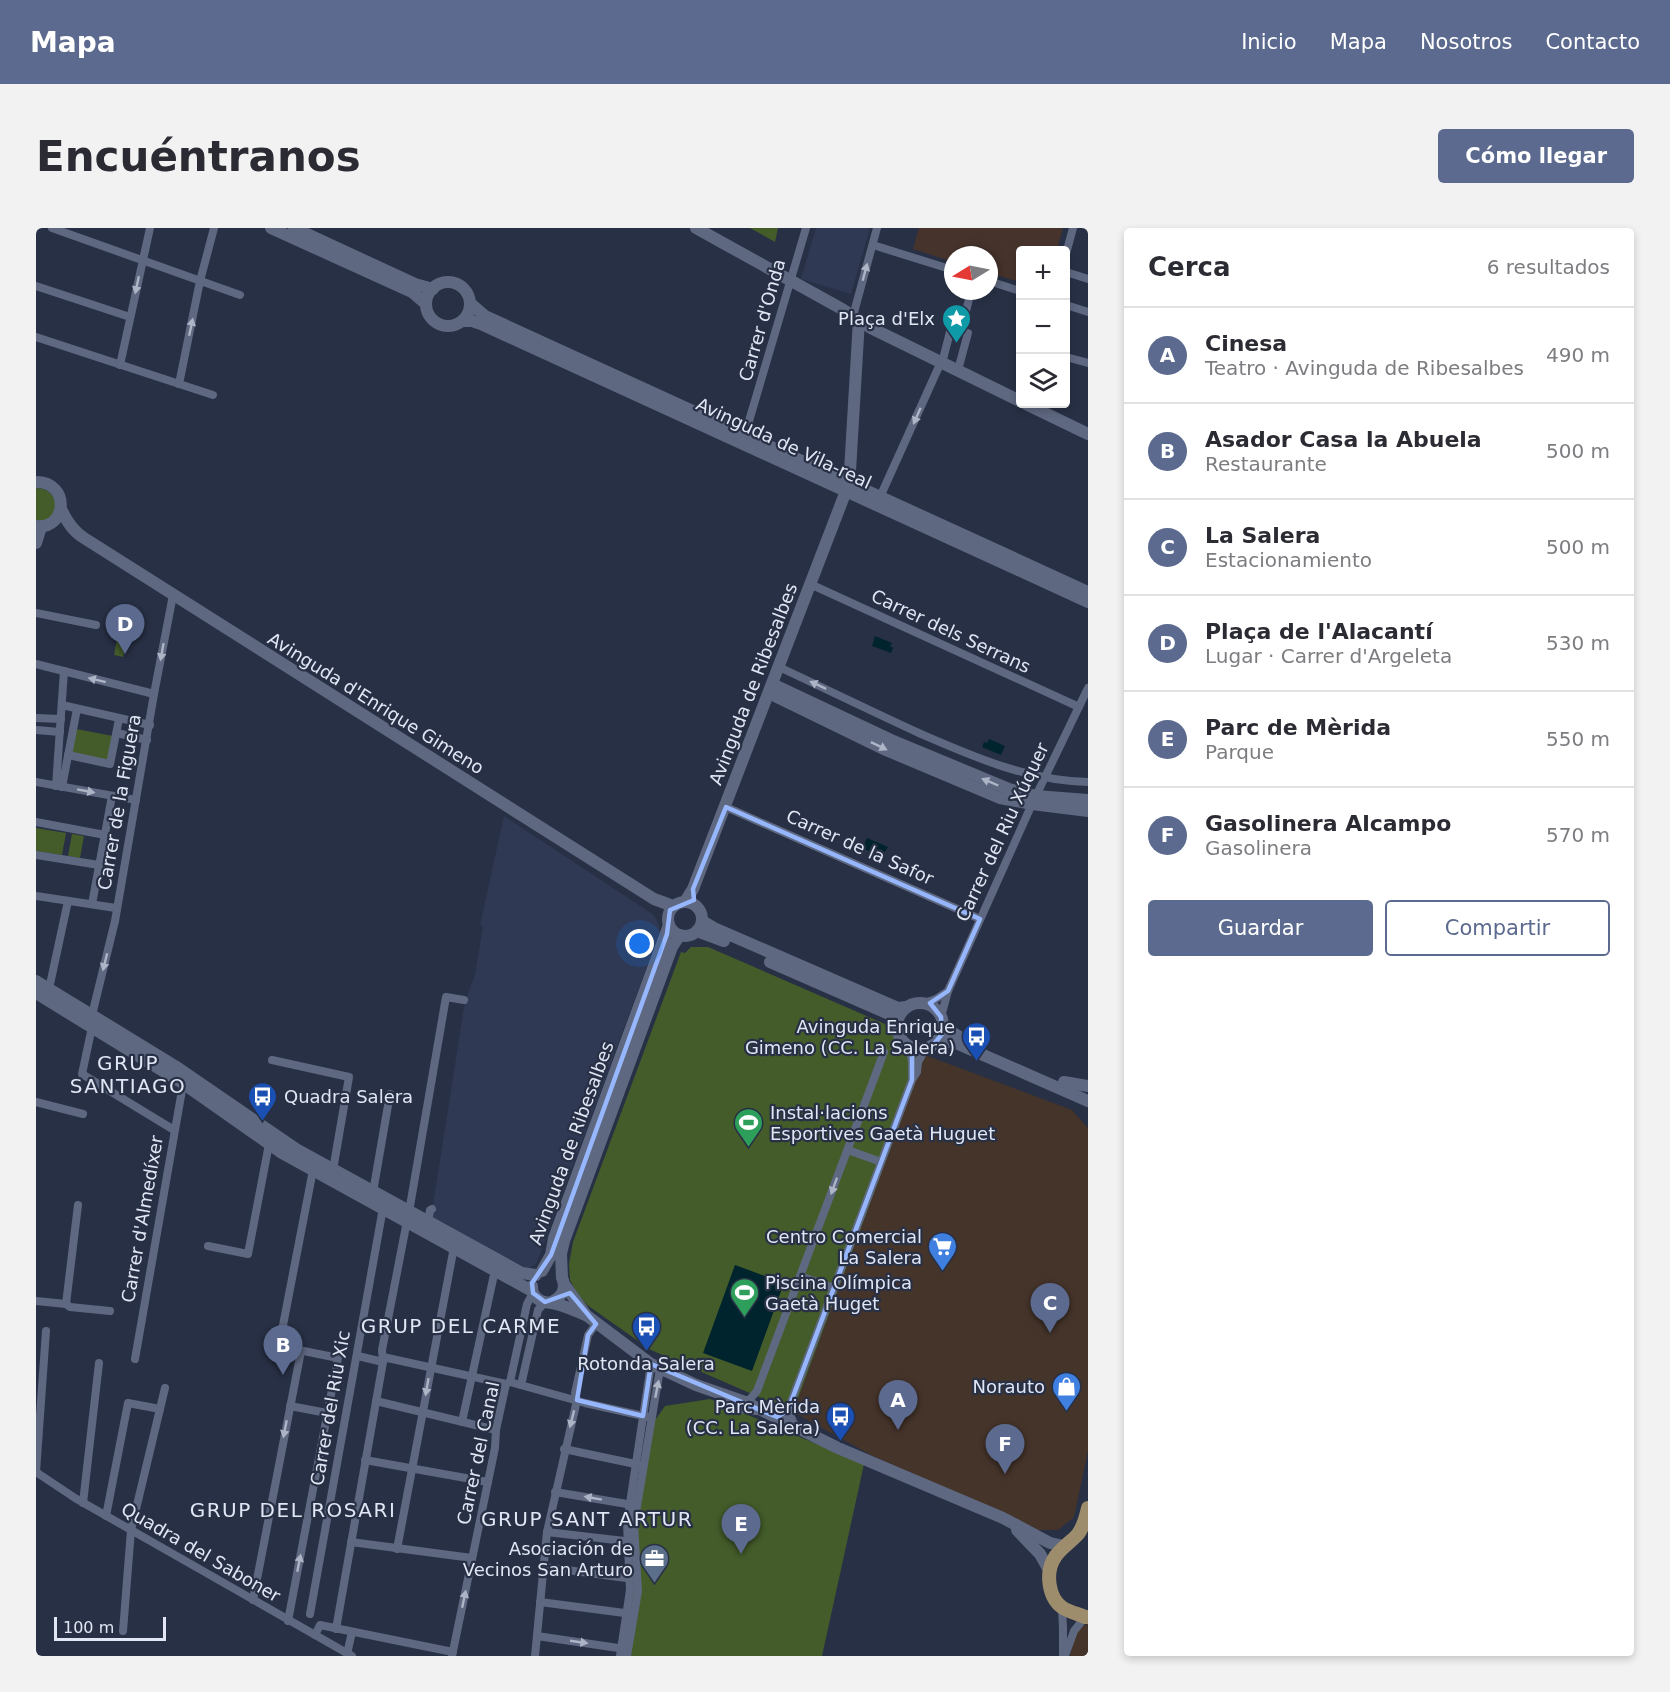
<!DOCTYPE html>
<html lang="es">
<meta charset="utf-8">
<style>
body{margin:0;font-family:"DejaVu Sans",sans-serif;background:#f2f2f3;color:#2b2b33}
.controls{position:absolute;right:18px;top:18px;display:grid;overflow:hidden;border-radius:6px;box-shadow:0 3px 9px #0003}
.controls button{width:54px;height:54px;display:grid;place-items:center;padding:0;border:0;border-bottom:2px solid #e1e1e2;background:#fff;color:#2b2b33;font:30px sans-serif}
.compass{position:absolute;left:908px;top:18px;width:54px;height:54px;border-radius:50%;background:#fff;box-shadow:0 3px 9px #0003;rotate:260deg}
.scale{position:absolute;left:18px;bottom:15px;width:112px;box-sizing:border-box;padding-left:6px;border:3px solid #e1e6f4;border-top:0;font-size:16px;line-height:21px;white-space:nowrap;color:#e1e6f4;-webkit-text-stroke:4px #283045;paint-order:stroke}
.you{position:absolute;left:604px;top:716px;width:21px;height:21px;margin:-15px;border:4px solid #fff;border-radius:50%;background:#1a73e8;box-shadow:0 0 0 9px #1a73e833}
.badge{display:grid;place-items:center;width:39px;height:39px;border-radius:50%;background:#5b6a8e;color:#fff;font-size:20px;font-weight:700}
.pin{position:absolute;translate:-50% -50px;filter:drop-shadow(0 2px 3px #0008)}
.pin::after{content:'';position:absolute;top:32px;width:21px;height:18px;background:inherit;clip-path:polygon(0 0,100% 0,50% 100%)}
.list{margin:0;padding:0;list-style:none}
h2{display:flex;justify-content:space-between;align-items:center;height:78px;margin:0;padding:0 24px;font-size:26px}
h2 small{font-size:20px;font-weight:400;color:#7c7c81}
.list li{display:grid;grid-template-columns:39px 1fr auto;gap:18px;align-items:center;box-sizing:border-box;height:96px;padding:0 24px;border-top:2px solid #e1e1e2}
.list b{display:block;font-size:22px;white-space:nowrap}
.list p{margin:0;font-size:20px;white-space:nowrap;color:#7c7c81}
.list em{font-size:20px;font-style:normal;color:#7c7c81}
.actions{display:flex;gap:12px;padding:18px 24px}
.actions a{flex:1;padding:14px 0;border:2px solid #5b6a8e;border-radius:6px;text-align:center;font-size:21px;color:#5b6a8e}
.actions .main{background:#5b6a8e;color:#fff}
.icon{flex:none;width:33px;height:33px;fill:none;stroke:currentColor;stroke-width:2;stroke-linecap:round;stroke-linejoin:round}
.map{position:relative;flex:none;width:1052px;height:1428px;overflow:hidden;border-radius:6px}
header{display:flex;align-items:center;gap:36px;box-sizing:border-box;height:84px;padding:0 30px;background:#5b6a8e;color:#fff}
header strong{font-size:28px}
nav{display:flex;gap:33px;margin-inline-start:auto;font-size:21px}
.intro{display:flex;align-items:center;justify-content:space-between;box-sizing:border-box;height:144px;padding:0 36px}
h1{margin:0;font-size:42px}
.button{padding:15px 27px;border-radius:6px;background:#5b6a8e;color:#fff;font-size:21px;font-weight:700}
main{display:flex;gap:36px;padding:0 36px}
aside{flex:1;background:#fff;border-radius:6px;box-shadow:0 3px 9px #0003}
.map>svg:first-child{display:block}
</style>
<header>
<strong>Mapa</strong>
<nav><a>Inicio</a><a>Mapa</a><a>Nosotros</a><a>Contacto</a></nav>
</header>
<div class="intro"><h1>Encuéntranos</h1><a class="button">Cómo llegar</a></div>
<main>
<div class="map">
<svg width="1052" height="1428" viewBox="0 0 1052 1428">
<rect width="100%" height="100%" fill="#283045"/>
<g fill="#45342a">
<path d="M 889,827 L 1036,882 L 1052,900 L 1052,1223 L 1038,1289 L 1022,1302 L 1000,1302 L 835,1227 L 757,1184 Z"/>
<path d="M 1052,1396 L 1052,1428 L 1034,1428 L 1039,1408 L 1046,1398 Z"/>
</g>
<g fill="#2f3954">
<path d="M 780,0 L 834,0 L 815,66 L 765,51 Z"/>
<path d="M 468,588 L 615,685 L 619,689 L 623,697 L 623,706 L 501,1034 L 497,1038 L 491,1040 L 395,990 L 429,773 L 439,747 L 447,698 L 444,697 Z"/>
</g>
<path fill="#46332c" d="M 883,0 L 1027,0 L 1021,22 L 984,22 L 984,54 L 953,45 L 953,27 L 917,27 L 917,34 L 877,21 Z"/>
<g fill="#445c2a">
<path d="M 714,0 L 742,0 L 739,14 Z"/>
<path d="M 0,260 C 21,260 27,285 10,292 C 7,293 3,293 0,293 Z"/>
<path d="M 82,405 L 92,407 L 87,429 L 78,427 Z"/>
<path d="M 40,501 L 77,508 L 72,532 L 35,524 Z"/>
<path d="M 0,600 L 30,605 L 26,627 L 0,623 Z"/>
<path d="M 36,606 L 48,608 L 44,630 L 32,628 Z"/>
<path d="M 655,719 L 672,719 L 849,796 L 889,827 L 757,1184 L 615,1122 L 551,1077 L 541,1065 L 534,1052 L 533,1036 L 537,1014 L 645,724 L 649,725 Z"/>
<path d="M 674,1171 L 828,1236 L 786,1428 L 596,1428 L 592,1427 L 600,1292 L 617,1195 L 629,1178 Z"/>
</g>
<g fill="#00242d">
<path d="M 839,408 L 856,415 L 854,418 L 857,420 L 855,425 L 836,418 Z"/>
<path d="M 953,511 L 969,518 L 965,527 L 946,519 L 948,514 L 951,515 Z"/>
<path d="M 831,610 L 852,619 L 849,624 L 844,621 L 841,627 L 824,619 L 825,616 L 828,617 Z"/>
<path d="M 699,1037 L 748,1055 L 716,1143 L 667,1125 Z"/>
</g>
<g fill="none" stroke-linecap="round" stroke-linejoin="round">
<g stroke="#5e6880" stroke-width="8">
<path d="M 16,0 L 204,67"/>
<path d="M 837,17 L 917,42"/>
<path d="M 1030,26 L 1037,0"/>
<path d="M 1030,44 L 1052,51"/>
<path d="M 953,53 L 984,63"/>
<path d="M 0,58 L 94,89"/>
<path d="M 1030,77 L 1052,84"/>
<path d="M 817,88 L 841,0"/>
<path d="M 925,103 L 935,63"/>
<path d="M 0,109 L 177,167"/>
<path d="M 1030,129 L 1052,135"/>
<path d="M 906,135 L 915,100 L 932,105 L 922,142"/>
<path d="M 84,137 L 114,0"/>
<path d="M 143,156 L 164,53 L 178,0"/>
<path d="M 713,193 L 770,0"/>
<path d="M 844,269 L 905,134"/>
<path d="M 774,356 L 1043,479"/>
<path d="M 0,385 L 60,397"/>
<path d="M 0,436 L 118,466"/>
<path d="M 743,439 C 790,461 837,484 885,506 C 938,529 993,553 1052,554"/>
<path d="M 26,477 L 114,497"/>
<path d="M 0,490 L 25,491"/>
<path d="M 0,502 L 24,504"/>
<path d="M 81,505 L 111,512"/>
<path d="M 32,527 L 74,536 L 83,491"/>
<path d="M 0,554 L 100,572"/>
<path d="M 20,558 L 28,443"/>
<path d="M 26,559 L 41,481"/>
<path d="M 690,579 L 944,691"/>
<path d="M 0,594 L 69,607"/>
<path d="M 0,627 L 63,637"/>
<path d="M 0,668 L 80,680"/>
<path d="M 56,676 L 76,568"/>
<path d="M 13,761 L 32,673"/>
<path d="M 888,775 L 900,771 L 912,763"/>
<path d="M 56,787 L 79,693 L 118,466 L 137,367"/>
<path d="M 905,789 L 912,763 L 996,576 L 1052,460"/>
<path d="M 56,799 L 46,846 L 138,902"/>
<path d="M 872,817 L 876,833 L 876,848"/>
<path d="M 236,832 L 313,849 L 297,942"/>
<path d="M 0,874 L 47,886"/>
<path d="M 812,922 L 845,934"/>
<path d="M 337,964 L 354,866"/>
<path d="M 373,984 L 410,769 L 428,772"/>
<path d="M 392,994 L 394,982 L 396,981"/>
<path d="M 172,1018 L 212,1026 L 233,916"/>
<path d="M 764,1048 L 798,1060"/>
<path d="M 0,1073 L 30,1076 L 34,1079 L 74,1083"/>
<path d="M 30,1076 L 42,977"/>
<path d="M 322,1128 L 347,1134"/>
<path d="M 347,1129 L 470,1156"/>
<path d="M 99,1131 L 146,862 L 148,856"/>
<path d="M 474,1154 L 549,1175 L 612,1189"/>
<path d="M 485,1157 L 502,1082 L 509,1074"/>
<path d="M 340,1173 L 460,1202"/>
<path d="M 709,1174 L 715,1170 L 721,1163 L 848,824"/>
<path d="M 254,1178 L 291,1185"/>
<path d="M 702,1181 L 720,1183"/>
<path d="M 426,1194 L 459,1042"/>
<path d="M 759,1198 L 752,1182 L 876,852 L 881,844 L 882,834 L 890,820"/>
<path d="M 528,1221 L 604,1237"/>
<path d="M 329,1232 L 452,1254"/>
<path d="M 0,1244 L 39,1270 L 316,1428"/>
<path d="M 0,1244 L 10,1103"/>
<path d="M 519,1264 L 597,1277"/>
<path d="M 47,1275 L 63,1135"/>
<path d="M 70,1288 L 92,1175 L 124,1181"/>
<path d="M 511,1304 L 597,1314"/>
<path d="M 315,1314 L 436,1330"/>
<path d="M 361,1321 L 418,1019"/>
<path d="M 508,1339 L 598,1351"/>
<path d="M 217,1372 L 265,1123"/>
<path d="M 504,1374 L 596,1386"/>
<path d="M 1026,1379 L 1027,1400 L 1027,1428"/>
<path d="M 274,1386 L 347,980"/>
<path d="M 252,1393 L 302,1130 L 243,1118 L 277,942"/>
<path d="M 300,1401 L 347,1134 L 346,1122 L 371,993"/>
<path d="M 87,1403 L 95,1302 L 129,1160"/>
<path d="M 279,1407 L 284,1397 L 417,1424"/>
<path d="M 501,1408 L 589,1421"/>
<path d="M 1030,1425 L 1038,1403 L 1049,1389"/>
<path d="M 311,1426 L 316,1404"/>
<path d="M 416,1428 L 459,1220 L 460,1202 L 470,1156 L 474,1154 L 491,1076 L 497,1065"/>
<path d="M 499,1428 L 511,1304 L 541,1172 L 539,1165 L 552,1107 L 560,1096"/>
<path d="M 584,1428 L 594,1362 L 591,1295 L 615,1136"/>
<path d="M 591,1428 L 602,1363 L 598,1296 L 624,1141"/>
</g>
<g stroke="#5e6880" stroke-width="12">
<path d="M 235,0 L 376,64 L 390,76"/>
<path d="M 258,0 L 379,56 L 397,61"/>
<path d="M 660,0 L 806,81 L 835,100 L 984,173"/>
<circle cx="412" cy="76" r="22"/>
<path d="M 434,75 L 449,88 L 1052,364"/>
<path d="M 427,93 L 436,93 L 445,96 L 1052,374"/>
<path d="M 990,176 L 1052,206"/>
<path d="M 0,254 C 35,254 31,302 0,298"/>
<path d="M 25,281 C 31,294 37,303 48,310 L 618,671 L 637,678"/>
<path d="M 0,315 L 5,299"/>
<path d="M 736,456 L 855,512 L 973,561 L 1000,568 L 1052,572"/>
<path d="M 733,465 L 850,522 L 964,570 L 996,576 L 1052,583"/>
<path d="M 649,674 L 657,661 L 810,263 L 814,243 L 823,92"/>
<circle cx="649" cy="691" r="17"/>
<path d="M 666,693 L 678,700 L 862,780 L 871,779"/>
<path d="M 661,703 L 688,713"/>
<path d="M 734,734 L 853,786 L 861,795"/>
<path d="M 0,753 L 139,838 L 260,921 L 486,1045 L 500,1047"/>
<path d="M 0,765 L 148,856 L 246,925 L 496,1063"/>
<circle cx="884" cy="798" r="23"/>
<path d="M 907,798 L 922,808 L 932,813"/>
<path d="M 902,812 L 920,815 L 1052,873"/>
<path d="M 1028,854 L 1052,858"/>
<path d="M 506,1043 L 515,1027 L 518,1010 L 633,697"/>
<path d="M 526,1050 L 525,1026 L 528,1013 L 636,719 L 644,707"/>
<path d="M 528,1056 L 550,1087 L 615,1136 L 660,1157 L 709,1174 L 802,1220 L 967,1290 L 1014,1315 L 1028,1318"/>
<path d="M 496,1058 C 496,1063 497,1068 502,1071 C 506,1075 511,1074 516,1075 C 528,1077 539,1083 550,1087"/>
<path d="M 516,1074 C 525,1069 530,1063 527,1052"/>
<path d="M 981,1302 L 1004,1326 L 1013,1342"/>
</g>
<path stroke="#9e8d6d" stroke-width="14" d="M 1052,1280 C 1050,1289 1048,1298 1042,1306 C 1035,1314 1025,1320 1019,1329 C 1009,1344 1012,1370 1027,1380 C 1034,1384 1042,1386 1049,1389 L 1052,1389"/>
</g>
<defs><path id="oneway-solid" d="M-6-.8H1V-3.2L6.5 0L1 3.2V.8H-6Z" transform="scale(1.5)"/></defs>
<g fill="#adb4c6">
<use href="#oneway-solid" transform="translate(829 44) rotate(-75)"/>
<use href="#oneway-solid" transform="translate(101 57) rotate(102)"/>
<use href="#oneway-solid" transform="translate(155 99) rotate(-78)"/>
<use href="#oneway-solid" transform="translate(881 188) rotate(114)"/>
<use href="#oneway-solid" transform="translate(126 424) rotate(100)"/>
<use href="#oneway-solid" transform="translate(61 452) rotate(-166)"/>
<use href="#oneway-solid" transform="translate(782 457) rotate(-155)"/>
<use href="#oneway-solid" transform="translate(843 518) rotate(26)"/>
<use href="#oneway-solid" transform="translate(954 554) rotate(-157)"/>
<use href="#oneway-solid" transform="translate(50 563) rotate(10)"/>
<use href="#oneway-solid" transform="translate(69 734) rotate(104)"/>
<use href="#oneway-solid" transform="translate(798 958) rotate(110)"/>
<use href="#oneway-solid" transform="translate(391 1159) rotate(100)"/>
<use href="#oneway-solid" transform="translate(621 1161) rotate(-79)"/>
<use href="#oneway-solid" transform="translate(536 1191) rotate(104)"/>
<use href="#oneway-solid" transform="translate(249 1201) rotate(101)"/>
<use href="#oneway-solid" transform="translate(557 1270) rotate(-170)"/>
<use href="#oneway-solid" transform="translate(263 1335) rotate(-79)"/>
<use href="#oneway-solid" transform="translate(428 1371) rotate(-78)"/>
<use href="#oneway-solid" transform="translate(543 1414) rotate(8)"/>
</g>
<path fill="none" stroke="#96b6fd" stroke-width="4.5" stroke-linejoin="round" d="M 690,579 L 944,691 L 912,763 L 894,775 L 905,789 L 906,806 L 898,816 L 876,821 L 876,852 L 752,1182 L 741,1189 L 615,1136 L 607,1188 L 541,1172 L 552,1107 L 560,1096 L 534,1065 L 509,1074 L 497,1065 L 496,1055 L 515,1027 L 631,706 L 634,682 L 658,672 L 657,661 Z"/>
<defs>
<symbol id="sight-pin" viewBox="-11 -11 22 30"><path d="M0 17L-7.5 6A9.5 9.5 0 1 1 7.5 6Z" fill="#0f9aa8" stroke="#283045"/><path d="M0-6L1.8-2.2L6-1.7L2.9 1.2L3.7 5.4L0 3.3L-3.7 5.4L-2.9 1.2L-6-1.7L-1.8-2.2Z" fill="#fff"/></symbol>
<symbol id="bus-pin" viewBox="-11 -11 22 30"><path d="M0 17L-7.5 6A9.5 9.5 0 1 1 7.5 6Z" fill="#1a4fb4" stroke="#283045"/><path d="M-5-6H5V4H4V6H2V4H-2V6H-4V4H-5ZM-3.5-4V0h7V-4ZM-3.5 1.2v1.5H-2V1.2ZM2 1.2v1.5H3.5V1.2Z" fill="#fff"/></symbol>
<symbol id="stadium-pin" viewBox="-11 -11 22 30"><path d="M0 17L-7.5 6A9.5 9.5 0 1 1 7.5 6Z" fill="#2e9e5b" stroke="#283045"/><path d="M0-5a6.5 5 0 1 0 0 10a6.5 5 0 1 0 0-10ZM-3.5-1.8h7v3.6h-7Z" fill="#fff"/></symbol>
<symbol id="supermarket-pin" viewBox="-11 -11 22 30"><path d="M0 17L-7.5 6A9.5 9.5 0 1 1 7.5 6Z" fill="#3f7fe0" stroke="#283045"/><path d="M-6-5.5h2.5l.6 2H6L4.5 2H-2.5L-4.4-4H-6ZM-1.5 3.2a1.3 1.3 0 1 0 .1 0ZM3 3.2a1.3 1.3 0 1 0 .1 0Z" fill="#fff"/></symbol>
<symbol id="shop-pin" viewBox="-11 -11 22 30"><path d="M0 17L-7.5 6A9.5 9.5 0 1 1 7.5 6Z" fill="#3f7fe0" stroke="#283045"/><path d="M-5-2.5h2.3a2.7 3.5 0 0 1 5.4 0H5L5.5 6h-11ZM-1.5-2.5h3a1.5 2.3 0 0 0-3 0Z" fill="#fff"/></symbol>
<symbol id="office-pin" viewBox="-11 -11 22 30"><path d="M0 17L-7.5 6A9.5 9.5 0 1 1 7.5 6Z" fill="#5c6f8a" stroke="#283045"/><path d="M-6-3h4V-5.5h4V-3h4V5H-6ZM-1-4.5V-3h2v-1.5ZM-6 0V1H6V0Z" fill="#fff"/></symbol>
</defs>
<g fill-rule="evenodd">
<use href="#sight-pin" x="904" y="74" width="33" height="45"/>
<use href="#bus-pin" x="924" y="792" width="33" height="45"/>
<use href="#bus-pin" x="210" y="852" width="33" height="45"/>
<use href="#stadium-pin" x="696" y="878" width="33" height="45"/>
<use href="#supermarket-pin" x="890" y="1002" width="33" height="45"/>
<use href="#stadium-pin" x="692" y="1048" width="33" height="45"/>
<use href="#bus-pin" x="594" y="1082" width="33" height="45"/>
<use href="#shop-pin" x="1014" y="1142" width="33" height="45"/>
<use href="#bus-pin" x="788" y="1172" width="33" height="45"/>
<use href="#office-pin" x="602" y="1314" width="33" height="45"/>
</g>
<g text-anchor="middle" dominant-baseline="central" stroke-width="4.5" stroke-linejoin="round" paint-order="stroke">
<g font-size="18" fill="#e1e6f4" stroke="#283045" text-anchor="end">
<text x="899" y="90">Plaça d'Elx</text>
<text x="919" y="798">Avinguda Enrique<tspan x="919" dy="21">Gimeno (CC. La Salera)</tspan></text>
<text x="248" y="868" text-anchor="start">Quadra Salera</text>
<text x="734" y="884" text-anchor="start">Instal·lacions<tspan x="734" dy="21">Esportives Gaetà Huguet</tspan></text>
<text x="886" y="1008">Centro Comercial<tspan x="886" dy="21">La Salera</tspan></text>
<text x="729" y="1054" text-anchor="start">Piscina Olímpica<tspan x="729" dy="21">Gaetà Huget</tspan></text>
<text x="610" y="1135" text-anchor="middle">Rotonda Salera</text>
<text x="1009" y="1158">Norauto</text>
<text x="784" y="1178">Parc Mèrida<tspan x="784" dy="21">(CC. La Salera)</tspan></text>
<text x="597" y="1320">Asociación de<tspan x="597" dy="21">Vecinos San Arturo</tspan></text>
</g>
<g font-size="18" fill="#e1e6f4" stroke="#283045">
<text transform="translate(726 92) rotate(-74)">Carrer d'Onda</text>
<text transform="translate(748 215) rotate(25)">Avinguda de Vila-real</text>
<text transform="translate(915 403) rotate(25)">Carrer dels Serrans</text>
<text transform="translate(717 456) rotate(-69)">Avinguda de Ribesalbes</text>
<text transform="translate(340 475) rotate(32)">Avinguda d'Enrique Gimeno</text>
<text transform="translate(83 574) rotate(-80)">Carrer de la Figuera</text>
<text transform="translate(966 604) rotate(-65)">Carrer del Riu Xúquer</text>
<text transform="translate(824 619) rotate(24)">Carrer de la Safor</text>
<text transform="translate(535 915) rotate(-70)">Avinguda de Ribesalbes</text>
<text transform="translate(106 991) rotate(-80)">Carrer d'Almedíxer</text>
<text transform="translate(294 1180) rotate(-80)">Carrer del Riu Xic</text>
<text transform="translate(442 1225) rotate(-78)">Carrer del Canal</text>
<text transform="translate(165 1324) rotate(30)">Quadra del Saboner</text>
</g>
<g font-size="20" letter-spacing="1.5" fill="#e1e6f4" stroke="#283045">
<text x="92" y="835">GRUP<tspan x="92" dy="23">SANTIAGO</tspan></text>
<text x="425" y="1098">GRUP DEL CARME</text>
<text x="257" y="1282">GRUP DEL ROSARI</text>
<text x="551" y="1291">GRUP SANT ARTUR</text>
</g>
</g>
</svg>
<div class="controls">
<button>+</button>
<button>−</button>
<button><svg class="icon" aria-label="layers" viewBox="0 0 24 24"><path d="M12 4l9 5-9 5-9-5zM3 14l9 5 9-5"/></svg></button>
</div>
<svg class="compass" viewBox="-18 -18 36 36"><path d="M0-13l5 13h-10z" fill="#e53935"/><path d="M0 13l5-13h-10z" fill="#7c7c81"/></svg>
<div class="scale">100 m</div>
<div class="you"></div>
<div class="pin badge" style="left:862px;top:1202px">A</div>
<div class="pin badge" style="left:247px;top:1147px">B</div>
<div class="pin badge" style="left:1014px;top:1105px">C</div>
<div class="pin badge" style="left:89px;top:426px">D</div>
<div class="pin badge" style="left:705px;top:1326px">E</div>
<div class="pin badge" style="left:969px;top:1246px">F</div>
</div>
<aside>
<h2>Cerca<small>6 resultados</small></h2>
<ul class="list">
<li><span class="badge">A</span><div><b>Cinesa</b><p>Teatro · Avinguda de Ribesalbes</p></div><em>490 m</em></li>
<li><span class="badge">B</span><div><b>Asador Casa la Abuela</b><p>Restaurante</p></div><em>500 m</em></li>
<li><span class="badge">C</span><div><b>La Salera</b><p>Estacionamiento</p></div><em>500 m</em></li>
<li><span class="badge">D</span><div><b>Plaça de l'Alacantí</b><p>Lugar · Carrer d'Argeleta</p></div><em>530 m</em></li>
<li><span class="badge">E</span><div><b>Parc de Mèrida</b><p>Parque</p></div><em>550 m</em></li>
<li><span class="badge">F</span><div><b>Gasolinera Alcampo</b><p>Gasolinera</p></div><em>570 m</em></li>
</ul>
<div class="actions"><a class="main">Guardar</a><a>Compartir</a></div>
</aside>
</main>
